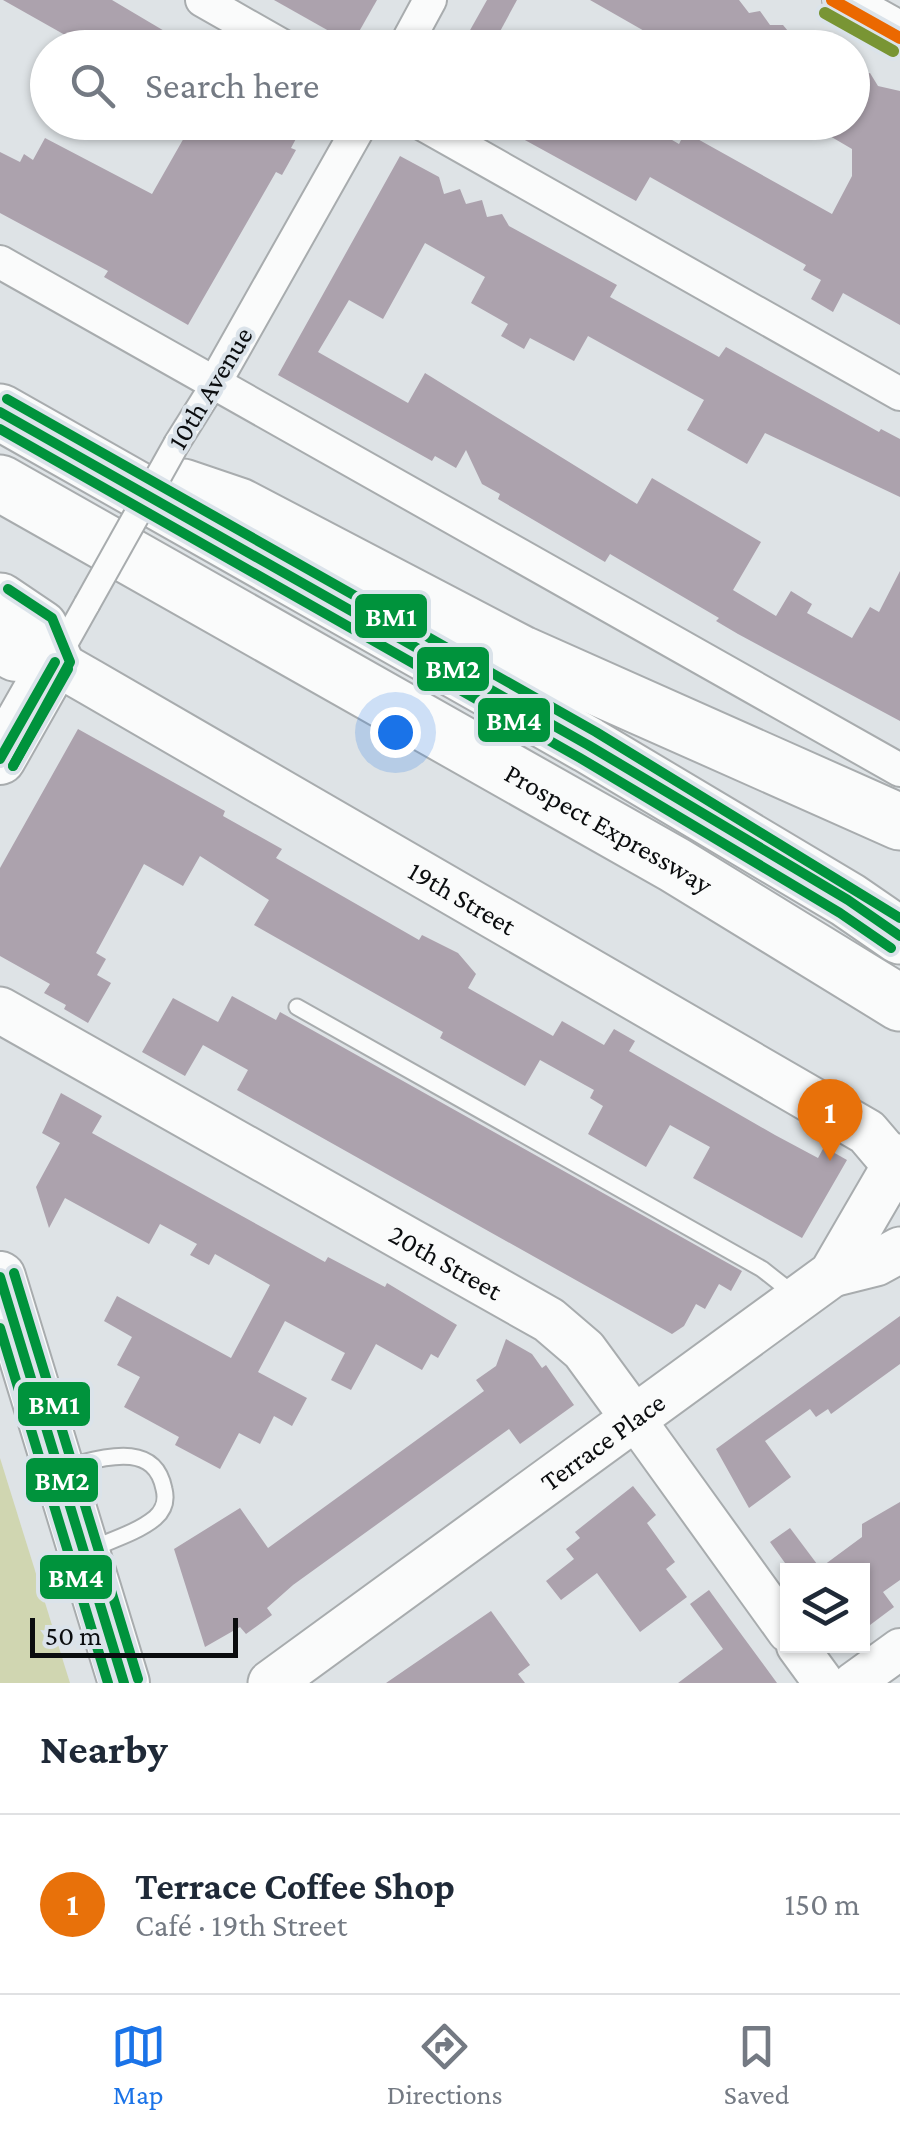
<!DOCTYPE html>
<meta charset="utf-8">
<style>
body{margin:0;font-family:"Crimson Pro",serif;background:#f2f2f3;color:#1f2937}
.controls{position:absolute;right:30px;bottom:30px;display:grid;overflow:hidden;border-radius:0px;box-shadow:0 2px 8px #0004}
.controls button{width:90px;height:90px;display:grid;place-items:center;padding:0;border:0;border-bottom:2px solid #e0e1e3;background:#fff;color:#1f2937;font:50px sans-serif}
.scale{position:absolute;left:30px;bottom:25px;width:208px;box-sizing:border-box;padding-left:10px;border:5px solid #0b0d0f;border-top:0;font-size:28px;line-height:35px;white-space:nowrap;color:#0b0d0f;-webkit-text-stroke:8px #dbe3ea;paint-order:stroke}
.you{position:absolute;left:395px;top:732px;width:35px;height:35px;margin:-25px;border:8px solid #fff;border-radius:50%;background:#1a73e8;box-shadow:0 0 0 15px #1a73e833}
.badge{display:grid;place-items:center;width:65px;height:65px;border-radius:50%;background:#1a73e8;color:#fff;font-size:32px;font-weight:700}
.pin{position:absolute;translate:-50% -82px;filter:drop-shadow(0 2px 5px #0008)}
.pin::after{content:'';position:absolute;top:52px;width:35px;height:30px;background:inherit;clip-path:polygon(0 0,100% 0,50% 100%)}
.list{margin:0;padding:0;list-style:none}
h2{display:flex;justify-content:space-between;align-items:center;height:130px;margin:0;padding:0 40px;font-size:42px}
h2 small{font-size:32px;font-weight:400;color:#747a83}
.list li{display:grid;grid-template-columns:65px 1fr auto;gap:30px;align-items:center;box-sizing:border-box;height:180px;padding:0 40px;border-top:2px solid #e0e1e3}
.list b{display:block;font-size:38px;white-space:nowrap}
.list p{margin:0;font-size:32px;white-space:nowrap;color:#747a83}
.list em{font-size:32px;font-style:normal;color:#747a83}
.icon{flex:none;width:55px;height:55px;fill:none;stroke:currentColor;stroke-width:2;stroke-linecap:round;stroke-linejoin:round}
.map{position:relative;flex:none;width:900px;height:1683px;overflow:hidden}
.search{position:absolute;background:#fff;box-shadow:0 2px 8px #0004;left:30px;right:30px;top:30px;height:110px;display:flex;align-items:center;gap:25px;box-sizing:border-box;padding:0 35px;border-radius:55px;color:#747a83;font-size:38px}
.sheet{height:310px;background:#fff}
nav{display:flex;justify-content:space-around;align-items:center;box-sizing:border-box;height:140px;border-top:2px solid #e0e1e3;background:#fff;font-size:28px;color:#747a83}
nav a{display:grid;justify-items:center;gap:5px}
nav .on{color:#1a73e8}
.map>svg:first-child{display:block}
</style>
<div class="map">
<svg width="900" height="1683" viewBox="0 0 900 1683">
<rect width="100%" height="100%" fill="#dee3e6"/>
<path fill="#d0d6b1" d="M 0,1458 L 70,1683 L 0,1683 Z"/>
<g fill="#aca2ad">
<path d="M 3,0 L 112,0 L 193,48 L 58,48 L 65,35 Z"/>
<path d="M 274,0 L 377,0 L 352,44 Z"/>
<path d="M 487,0 L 517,0 L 491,48 L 460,48 Z"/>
<path d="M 590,0 L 739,0 L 749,13 L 760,11 L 770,25 L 783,25 L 802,48 L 674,48 Z"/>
<path d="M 870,73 L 878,86 L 900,91 L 900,325 L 843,293 L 833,312 L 811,299 L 821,280 L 803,270 L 806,265 L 650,177 L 636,201 L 492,122 L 641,122 L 679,144 L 685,132 L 832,214 L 852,176 L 852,149 L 806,122 L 852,122 L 852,76 Z"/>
<path d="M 193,122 L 305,122 L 291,148 L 296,150 L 282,175 L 276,172 L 188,325 L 104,277 L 108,271 L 0,213 L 0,152 L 20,162 L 24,154 L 33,160 L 45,138 L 152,194 Z"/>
<path d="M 400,156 L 439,177 L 444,194 L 460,189 L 466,204 L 482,200 L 487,217 L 502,214 L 509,226 L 617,285 L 610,297 L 719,357 L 726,347 L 879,432 L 881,429 L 900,439 L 900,497 L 765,433 L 747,464 L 687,430 L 704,400 L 588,336 L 574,361 L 530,338 L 524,349 L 501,336 L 508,324 L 471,303 L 485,277 L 425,243 L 383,319 L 349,300 L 318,352 L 408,403 L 425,373 L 637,504 L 652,478 L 761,542 L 733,590 L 776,616 L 791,591 L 812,604 L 807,613 L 852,638 L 870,607 L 879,612 L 900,571 L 900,721 L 738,634 L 716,621 L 719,618 L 610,554 L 605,562 L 498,499 L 500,494 L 482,484 L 466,450 L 456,468 L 435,456 L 432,461 L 278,375 Z"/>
<path d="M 78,729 L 225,811 L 223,816 L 282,849 L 276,858 L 419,940 L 422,935 L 458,953 L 476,974 L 468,988 L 553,1036 L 562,1021 L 604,1045 L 614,1029 L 635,1041 L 629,1051 L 775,1135 L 818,1158 L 824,1147 L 847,1160 L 802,1238 L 693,1178 L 710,1147 L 670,1125 L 646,1167 L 588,1134 L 603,1106 L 590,1098 L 594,1090 L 540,1060 L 525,1086 L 440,1038 L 443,1032 L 254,925 L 269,900 L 200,856 L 183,886 L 144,864 L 96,953 L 106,959 L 97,975 L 111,983 L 88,1023 L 64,1009 L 66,1005 L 44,993 L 50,984 L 0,956 L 0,868 Z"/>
<path d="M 232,996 L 276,1020 L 280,1012 L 742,1271 L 731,1291 L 719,1284 L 705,1309 L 696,1304 L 684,1326 L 672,1334 L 237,1090 L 248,1070 L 203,1045 L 185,1076 L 142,1052 L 173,998 L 218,1022 Z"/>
<path d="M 61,1093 L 102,1116 L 92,1133 L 325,1262 L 328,1257 L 385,1287 L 387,1283 L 457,1325 L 438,1358 L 431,1354 L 422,1370 L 376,1344 L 351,1390 L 331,1380 L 345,1353 L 285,1321 L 258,1372 L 307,1398 L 292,1426 L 274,1416 L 260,1444 L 239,1433 L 220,1469 L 175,1445 L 179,1437 L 124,1407 L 140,1377 L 117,1365 L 132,1337 L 104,1321 L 117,1296 L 231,1358 L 270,1285 L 215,1254 L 209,1265 L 190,1255 L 197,1244 L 160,1224 L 149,1244 L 65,1198 L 49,1228 L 36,1187 L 60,1143 L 42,1133 Z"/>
<path d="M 900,1316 L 900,1364 L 831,1414 L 828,1409 L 816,1417 L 810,1409 L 765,1441 L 791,1477 L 749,1508 L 716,1449 Z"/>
<path d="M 506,1339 L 532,1354 L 542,1368 L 546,1365 L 574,1405 L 520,1444 L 509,1429 L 293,1585 L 267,1608 L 272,1615 L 246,1634 L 240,1627 L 205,1647 L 174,1549 L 240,1508 L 268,1548 L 484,1391 L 476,1380 L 496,1366 Z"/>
<path d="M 633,1486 L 656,1515 L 647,1523 L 675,1562 L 666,1569 L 687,1597 L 640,1632 L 597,1573 L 561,1600 L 546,1581 L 574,1559 L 566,1549 L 580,1538 L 575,1532 Z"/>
<path d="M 900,1502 L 900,1580 L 883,1592 L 894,1607 L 862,1631 L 862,1570 L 790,1570 L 770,1542 L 790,1528 L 820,1568 L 862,1537 L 862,1524 Z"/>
<path d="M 709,1590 L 730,1619 L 777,1683 L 678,1683 L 723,1649 L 690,1604 Z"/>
<path d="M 491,1611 L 530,1665 L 518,1674 L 525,1683 L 386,1683 Z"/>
</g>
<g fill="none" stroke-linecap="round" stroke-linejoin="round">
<defs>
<g id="service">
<path d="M 297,1007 L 762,1269 L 795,1295"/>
<path d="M 65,1467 C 101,1459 154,1439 164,1489 C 167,1501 164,1510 155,1518 C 138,1532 112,1540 91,1549"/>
</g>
<g id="pedestrian">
<path d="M 177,443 L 214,384"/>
<path d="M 55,661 L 87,604"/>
</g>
<g id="minor">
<path d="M 202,0 L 286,48"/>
<path d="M 404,48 L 430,0"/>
<path d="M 419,122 L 900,394"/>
<path d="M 0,262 L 900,770"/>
<path d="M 214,384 L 362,122"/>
</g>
<g id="tertiary">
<path d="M 843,0 L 900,32"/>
<path d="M 636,1421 L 788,1632"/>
<path d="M 797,1646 L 824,1683"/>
<path d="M 853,1683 L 900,1649"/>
</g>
<g id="secondary">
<path id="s1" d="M 0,650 L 14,658 L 55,662 L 90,682 L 867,1132 L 895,1165"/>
<path id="s2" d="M 0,1010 L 549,1320 L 584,1350 L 636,1421"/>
<path d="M 832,1274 L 876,1263 L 900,1250"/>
<path id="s3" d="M 271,1683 L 832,1274 L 900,1157"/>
</g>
<g id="primary">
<path d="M 0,759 L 55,662"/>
<path d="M 0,1277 L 124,1683"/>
</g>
<g id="motorway">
<path d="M 0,412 L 588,745 L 848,900 L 900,936"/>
<path id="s4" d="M 0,483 L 675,865 L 900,1003"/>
<path d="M 183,487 L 239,506 L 522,654 L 900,822"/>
<path d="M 0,601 L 40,628 L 55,662"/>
</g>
</defs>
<use href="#service" stroke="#a8acae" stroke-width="19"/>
<use href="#pedestrian" stroke="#a8acae" stroke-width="29"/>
<use href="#minor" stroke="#a8acae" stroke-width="36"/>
<use href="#tertiary" stroke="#a8acae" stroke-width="44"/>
<use href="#secondary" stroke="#a8acae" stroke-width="49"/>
<use href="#primary" stroke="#a8acae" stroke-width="54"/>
<use href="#motorway" stroke="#a8acae" stroke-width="59"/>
<use href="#service" stroke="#fafbfb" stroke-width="15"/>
<use href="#pedestrian" stroke="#fafbfb" stroke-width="25"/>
<use href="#minor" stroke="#fafbfb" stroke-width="32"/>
<use href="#tertiary" stroke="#fafbfb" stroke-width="40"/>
<use href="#secondary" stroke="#fafbfb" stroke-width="45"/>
<use href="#primary" stroke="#fafbfb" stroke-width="50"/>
<use href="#motorway" stroke="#fafbfb" stroke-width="55"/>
<defs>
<path id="pedestrian-bridge" d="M 87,604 L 177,443"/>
</defs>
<use href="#pedestrian-bridge" stroke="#a8acae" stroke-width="29" stroke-linecap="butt"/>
<use href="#pedestrian-bridge" stroke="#fafbfb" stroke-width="25"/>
<defs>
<g id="bus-1">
<path d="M 0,412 L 588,745 L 848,900 L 900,936"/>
<path d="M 0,759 L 55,662"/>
<path d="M 0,1277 L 124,1683"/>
</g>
<g id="bus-2">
<path d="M 0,429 L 580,758 L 840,913 L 891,948"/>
<path d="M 13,766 L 68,669"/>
<path d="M 0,1328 L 108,1683"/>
</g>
<g id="bus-3">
<path d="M 7,399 L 596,732 L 900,918"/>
<path d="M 8,589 L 52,618 L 70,662 L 13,766"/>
<path d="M 14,1273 L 138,1679"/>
</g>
</defs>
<use href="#bus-1" stroke="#dbe3ea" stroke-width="18"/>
<use href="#bus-2" stroke="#dbe3ea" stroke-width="18"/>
<use href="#bus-3" stroke="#dbe3ea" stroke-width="18"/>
<use href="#bus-1" stroke="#00933c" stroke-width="10"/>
<use href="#bus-2" stroke="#00933c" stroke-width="10"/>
<use href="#bus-3" stroke="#00933c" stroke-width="10"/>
<defs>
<path id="metro-1" d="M 832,0 L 900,38"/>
<path id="metro-2" d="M 825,13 L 893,51"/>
</defs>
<use href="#metro-1" stroke="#dbe3ea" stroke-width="20"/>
<use href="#metro-2" stroke="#dbe3ea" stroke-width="20"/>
<use href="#metro-1" stroke="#eb6800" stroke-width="12"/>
<use href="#metro-2" stroke="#799534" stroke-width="12"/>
</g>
<g text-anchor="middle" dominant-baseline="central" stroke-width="8" stroke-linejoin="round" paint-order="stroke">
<g font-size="28" fill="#0b0d0f" stroke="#dbe3ea">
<text transform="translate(210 388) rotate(-59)">10th Avenue</text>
<text stroke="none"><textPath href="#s4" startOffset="700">Prospect Expressway</textPath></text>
<text stroke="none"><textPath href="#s1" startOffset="528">19th Street</textPath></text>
<text stroke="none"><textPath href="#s2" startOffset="512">20th Street</textPath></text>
<text stroke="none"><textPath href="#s3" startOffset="410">Terrace Place</textPath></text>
</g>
</g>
<g stroke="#dbe3ea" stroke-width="4">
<rect x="353" y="592" width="76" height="48" rx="10" fill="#00933c"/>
<rect x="415" y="645" width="76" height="48" rx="10" fill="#00933c"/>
<rect x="476" y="696" width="76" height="48" rx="10" fill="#00933c"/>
<rect x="16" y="1380" width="76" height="48" rx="10" fill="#00933c"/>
<rect x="24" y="1456" width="76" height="48" rx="10" fill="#00933c"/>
<rect x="38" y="1553" width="76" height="48" rx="10" fill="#00933c"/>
</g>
<g font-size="28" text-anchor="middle" font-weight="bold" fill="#fff">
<text x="391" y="626">BM1</text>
<text x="453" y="678">BM2</text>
<text x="514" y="730">BM4</text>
<text x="54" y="1414">BM1</text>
<text x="62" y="1490">BM2</text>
<text x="76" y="1587">BM4</text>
</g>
</svg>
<div class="controls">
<button><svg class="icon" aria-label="layers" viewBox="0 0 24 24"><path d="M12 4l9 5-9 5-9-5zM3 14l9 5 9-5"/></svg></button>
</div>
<div class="scale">50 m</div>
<div class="you"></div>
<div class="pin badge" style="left:830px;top:1161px;background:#e8710a">1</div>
<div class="search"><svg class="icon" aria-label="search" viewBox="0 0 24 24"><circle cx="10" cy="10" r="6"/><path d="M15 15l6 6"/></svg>Search here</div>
</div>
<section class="sheet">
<h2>Nearby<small></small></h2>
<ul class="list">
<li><span class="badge" style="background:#e8710a">1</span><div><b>Terrace Coffee Shop</b><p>Café · 19th Street</p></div><em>150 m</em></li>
</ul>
</section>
<nav>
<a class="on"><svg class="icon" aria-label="map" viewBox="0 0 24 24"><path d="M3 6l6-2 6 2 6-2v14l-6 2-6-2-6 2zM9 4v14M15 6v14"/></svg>Map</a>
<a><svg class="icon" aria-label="directions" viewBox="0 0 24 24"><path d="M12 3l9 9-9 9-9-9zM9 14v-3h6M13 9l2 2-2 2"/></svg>Directions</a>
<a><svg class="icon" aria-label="saved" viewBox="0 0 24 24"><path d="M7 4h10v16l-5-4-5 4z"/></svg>Saved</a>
</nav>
